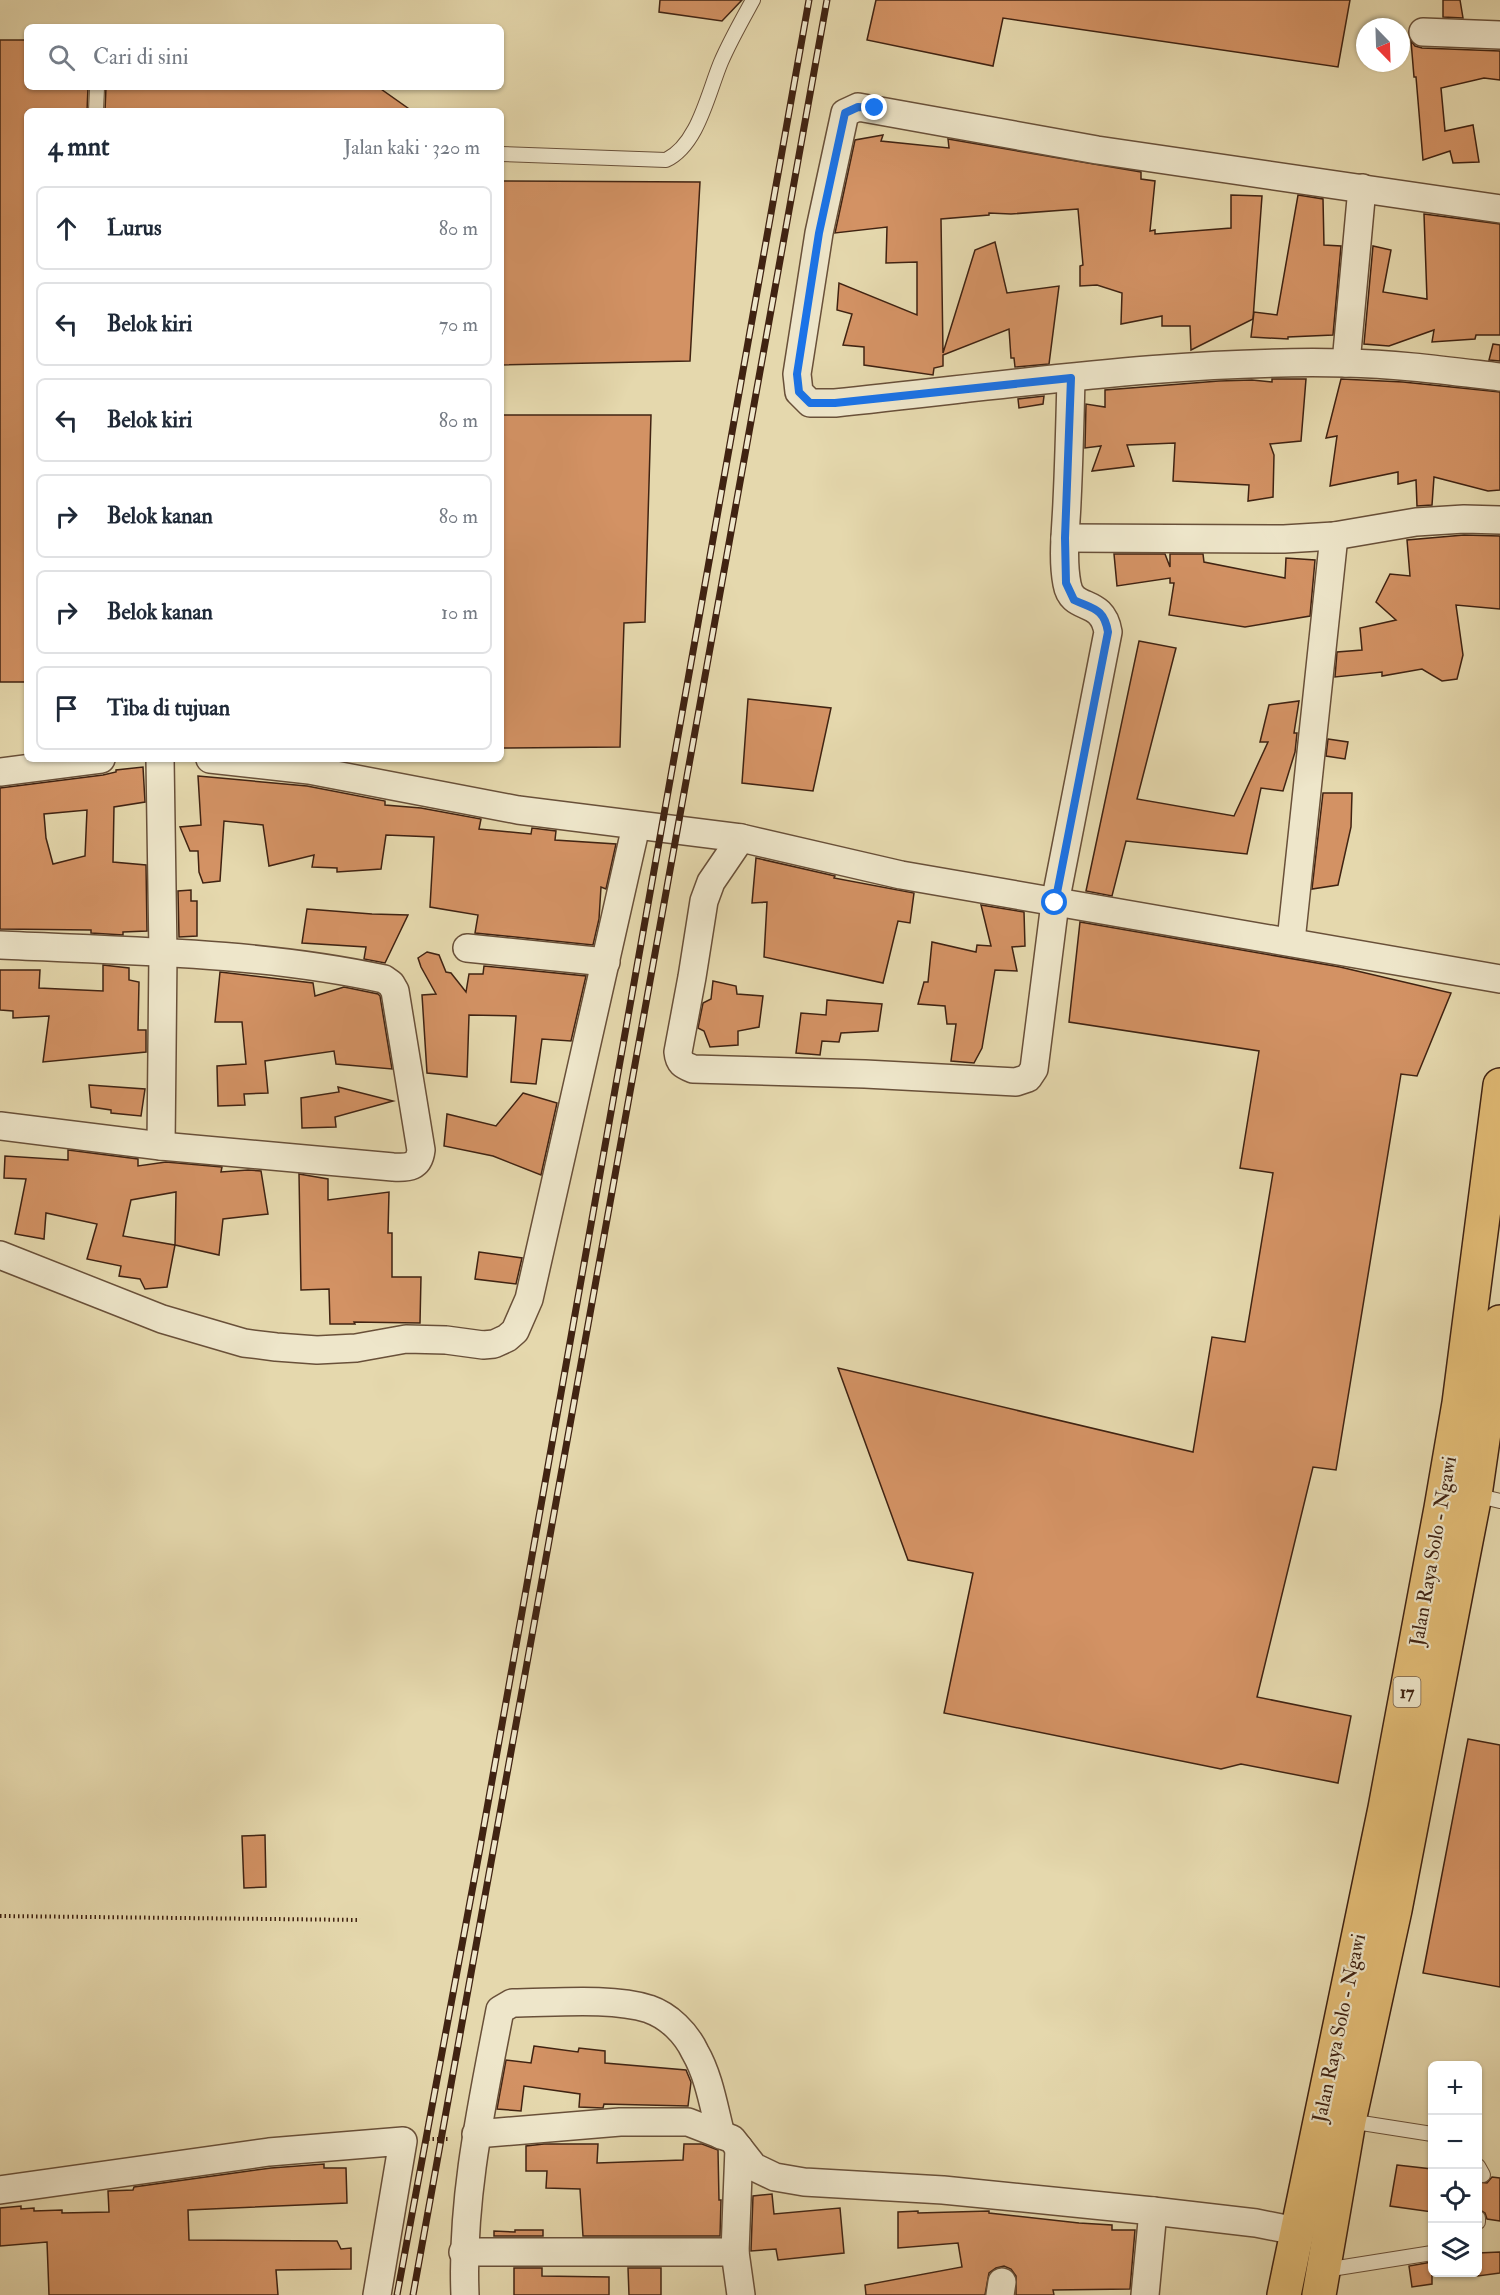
<!DOCTYPE html>
<html lang="id">
<meta charset="utf-8">
<style>
body{margin:0;font-family:"IM FELL Double Pica",serif;background:#f6f6f7;color:#1f2937}
.controls{position:absolute;right:18px;bottom:18px;display:grid;overflow:hidden;border-radius:9px;box-shadow:0 2px 4px #0004}
.controls button{width:54px;height:54px;display:grid;place-items:center;padding:0;border:0;border-bottom:2px solid #e0e1e3;background:#fff;color:#1f2937;font:30px sans-serif}
.compass{position:absolute;left:1356px;top:18px;width:54px;height:54px;border-radius:50%;background:#fff;box-shadow:0 2px 4px #0004;rotate:157deg}
.stop{position:absolute;width:18px;height:18px;margin:-14px;border:4px solid #1a73e8;border-radius:50%;background:#fff}
.stop.end{background:#1a73e8;border-color:#fff;box-shadow:0 2px 6px #0008}
.list{margin:0;padding:0;list-style:none}
h2{display:flex;justify-content:space-between;align-items:center;height:78px;margin:0;padding:0 24px;font-size:26px}
h2 small{font-size:20px;font-weight:400;color:#747a83}
.list li{display:grid;grid-template-columns:39px 1fr auto;gap:18px;align-items:center;box-sizing:border-box;height:84px;margin:0 12px 12px;padding:0 12px;border:2px solid #e0e1e3;border-radius:9px}
.list b{display:block;font-size:22px;white-space:nowrap}
.list em{font-size:20px;font-style:normal;color:#747a83}
.icon{flex:none;width:33px;height:33px;fill:none;stroke:currentColor;stroke-width:2;stroke-linecap:round;stroke-linejoin:round}
.map{position:relative;flex:none;width:1500px;height:2295px;overflow:hidden}
.search{position:absolute;background:#fff;box-shadow:0 2px 4px #0004;left:24px;top:24px;width:480px;height:66px;display:flex;align-items:center;gap:15px;box-sizing:border-box;padding:0 21px;border-radius:9px;color:#747a83;font-size:22px}
.panel{position:absolute;background:#fff;box-shadow:0 2px 4px #0004;left:24px;top:108px;width:480px;height:654px;border-radius:9px}
.map>svg:first-child{display:block}
</style>
<div class="map">
<svg width="1500" height="2295" viewBox="0 0 1500 2295">
<rect width="100%" height="100%" fill="#e5d8ad"/>
<filter id="stains"><feTurbulence type="fractalNoise" baseFrequency=".00333" numOctaves="4"/><feColorMatrix values="0 0 0 0 .2 0 0 0 0 .09 0 0 0 0 .02 0 0 0 .5 -.17"/></filter>
<radialGradient id="worn" r=".72"><stop offset=".6" stop-color="#630" stop-opacity="0"/><stop offset="1" stop-color="#630" stop-opacity=".3"/></radialGradient>
<g fill="#d39264" stroke="#402312" stroke-width="1.5" fill-rule="evenodd">
<path d="M 660,0 L 742,0 L 722,21 L 659,12 Z"/>
<path d="M 876,0 L 1350,0 L 1338,67 L 1003,18 L 993,66 L 867,40 Z"/>
<path d="M 1443,0 L 1460,0 L 1463,18 L 1443,17 Z"/>
<path d="M 0,40 L 27,40 L 27,87 L 88,87 L 87,111 L 27,111 L 27,682 L 0,682 Z"/>
<path d="M 1411,41 L 1415,46 L 1422,48 L 1500,51 L 1500,80 L 1484,78 L 1441,88 L 1445,131 L 1473,125 L 1479,162 L 1453,163 L 1450,151 L 1423,160 L 1416,77 L 1414,77 Z"/>
<path d="M 106,87 L 378,87 L 412,111 L 105,111 Z"/>
<path d="M 883,135 L 881,141 L 949,148 L 948,139 L 1141,172 L 1141,179 L 1155,181 L 1150,231 L 1155,230 L 1155,234 L 1231,228 L 1231,195 L 1262,196 L 1253,319 L 1191,350 L 1190,326 L 1162,326 L 1162,316 L 1121,324 L 1122,293 L 1097,285 L 1080,286 L 1080,266 L 1083,265 L 1078,209 L 1011,214 L 989,213 L 989,215 L 941,219 L 943,353 L 975,250 L 995,242 L 1007,293 L 1059,286 L 1049,364 L 1015,367 L 1014,358 L 1011,358 L 1009,329 L 943,355 L 943,366 L 934,368 L 933,375 L 864,365 L 864,347 L 843,345 L 852,314 L 837,310 L 839,283 L 917,315 L 917,262 L 886,263 L 887,227 L 835,233 L 855,140 Z"/>
<path d="M 501,181 L 700,182 L 690,361 L 501,365 Z"/>
<path d="M 1298,195 L 1323,199 L 1324,245 L 1341,246 L 1333,335 L 1288,337 L 1288,339 L 1251,337 L 1254,312 L 1277,315 Z"/>
<path d="M 1424,214 L 1500,224 L 1500,335 L 1476,335 L 1475,339 L 1432,342 L 1434,330 L 1389,346 L 1364,344 L 1373,246 L 1391,250 L 1383,292 L 1427,299 Z"/>
<path d="M 1493,344 L 1500,345 L 1500,361 L 1489,360 Z"/>
<path d="M 1272,379 L 1306,379 L 1301,441 L 1270,444 L 1274,455 L 1273,497 L 1248,501 L 1249,485 L 1173,481 L 1175,443 L 1127,445 L 1134,466 L 1092,471 L 1101,446 L 1085,448 L 1086,404 L 1105,407 L 1105,390 L 1219,381 L 1252,380 L 1272,382 Z"/>
<path d="M 1341,379 L 1403,382 L 1500,392 L 1500,490 L 1488,491 L 1434,477 L 1432,505 L 1417,506 L 1416,480 L 1398,484 L 1398,472 L 1330,486 L 1337,436 L 1326,438 Z"/>
<path d="M 1044,396 L 1043,404 L 1019,408 L 1018,399 Z"/>
<path d="M 501,415 L 651,415 L 645,622 L 624,623 L 620,747 L 501,748 Z"/>
<path d="M 1464,535 L 1500,536 L 1500,609 L 1456,605 L 1463,655 L 1457,679 L 1442,681 L 1422,669 L 1382,676 L 1382,672 L 1335,677 L 1337,652 L 1362,650 L 1360,628 L 1396,620 L 1376,602 L 1390,574 L 1410,576 L 1407,540 Z"/>
<path d="M 1114,554 L 1165,554 L 1170,567 L 1170,554 L 1203,554 L 1204,562 L 1285,578 L 1286,558 L 1315,560 L 1310,616 L 1245,627 L 1169,615 L 1174,583 L 1170,583 L 1170,578 L 1117,586 Z"/>
<path d="M 1139,641 L 1176,648 L 1137,799 L 1234,816 L 1268,742 L 1260,742 L 1269,705 L 1299,701 L 1294,733 L 1297,733 L 1295,752 L 1283,791 L 1261,788 L 1247,854 L 1126,841 L 1112,896 L 1086,891 Z"/>
<path d="M 748,699 L 831,708 L 813,791 L 742,783 Z"/>
<path d="M 1328,739 L 1348,742 L 1345,759 L 1326,756 Z"/>
<path d="M 143,767 L 145,802 L 114,807 L 113,862 L 146,865 L 147,931 L 123,932 L 123,935 L 91,933 L 91,930 L 0,929 L 0,788 L 103,775 L 116,772 L 116,770 ZM 87,810 L 85,856 L 53,864 L 46,838 L 44,814 Z"/>
<path d="M 198,776 L 307,786 L 385,801 L 385,805 L 421,808 L 481,819 L 479,829 L 531,834 L 532,828 L 556,831 L 555,840 L 616,844 L 606,889 L 601,887 L 599,919 L 593,945 L 475,933 L 478,915 L 430,907 L 434,837 L 386,835 L 381,869 L 337,872 L 337,868 L 312,867 L 314,855 L 269,866 L 263,825 L 224,821 L 220,881 L 203,883 L 199,872 L 198,851 L 190,851 L 180,827 L 201,825 Z"/>
<path d="M 1323,793 L 1352,793 L 1351,827 L 1338,885 L 1312,889 Z"/>
<path d="M 756,858 L 835,876 L 834,878 L 914,893 L 910,923 L 898,921 L 883,983 L 764,957 L 767,902 L 752,903 Z"/>
<path d="M 191,890 L 191,901 L 197,901 L 197,936 L 179,937 L 178,891 Z"/>
<path d="M 981,905 L 1024,912 L 1025,946 L 1012,947 L 1017,971 L 995,970 L 982,1048 L 974,1063 L 951,1061 L 956,1024 L 947,1024 L 945,1006 L 918,1004 L 924,982 L 928,982 L 932,942 L 976,952 L 977,945 L 991,946 Z"/>
<path d="M 307,909 L 372,914 L 408,915 L 385,963 L 364,959 L 366,947 L 302,943 Z"/>
<path d="M 1080,922 L 1340,967 L 1451,993 L 1417,1076 L 1401,1074 L 1336,1470 L 1313,1467 L 1257,1697 L 1351,1716 L 1338,1783 L 1241,1764 L 1221,1769 L 944,1713 L 973,1573 L 908,1560 L 838,1368 L 1193,1452 L 1212,1337 L 1245,1342 L 1273,1173 L 1240,1168 L 1259,1051 L 1069,1022 Z"/>
<path d="M 427,952 L 439,955 L 446,972 L 451,973 L 466,992 L 469,974 L 483,974 L 484,966 L 586,976 L 571,1041 L 542,1039 L 536,1084 L 511,1082 L 516,1016 L 469,1015 L 467,1077 L 427,1073 L 422,995 L 436,994 L 421,967 L 418,958 Z"/>
<path d="M 103,965 L 129,968 L 129,980 L 139,982 L 138,1030 L 146,1030 L 146,1052 L 43,1062 L 49,1016 L 13,1018 L 13,1011 L 0,1010 L 0,970 L 40,970 L 39,988 L 103,991 Z"/>
<path d="M 220,972 L 313,983 L 315,996 L 344,987 L 378,994 L 380,996 L 392,1069 L 336,1064 L 334,1051 L 265,1061 L 268,1093 L 244,1094 L 245,1105 L 218,1106 L 217,1066 L 246,1064 L 242,1022 L 215,1022 Z"/>
<path d="M 713,981 L 736,986 L 737,994 L 763,996 L 759,1027 L 738,1031 L 738,1045 L 710,1047 L 704,1031 L 698,1028 L 703,1003 L 711,999 Z"/>
<path d="M 827,1000 L 882,1004 L 878,1031 L 841,1033 L 839,1042 L 822,1041 L 820,1055 L 796,1053 L 801,1013 L 826,1015 Z"/>
<path d="M 89,1085 L 145,1089 L 141,1116 L 111,1113 L 111,1110 L 91,1107 Z"/>
<path d="M 338,1087 L 393,1101 L 335,1117 L 336,1127 L 302,1128 L 301,1098 L 339,1092 Z"/>
<path d="M 523,1093 L 557,1103 L 541,1175 L 493,1156 L 444,1146 L 447,1114 L 496,1126 Z"/>
<path d="M 68,1150 L 138,1159 L 138,1166 L 166,1162 L 222,1167 L 221,1172 L 248,1170 L 261,1171 L 268,1214 L 223,1219 L 219,1255 L 175,1245 L 167,1287 L 145,1289 L 140,1279 L 119,1276 L 121,1266 L 87,1259 L 97,1224 L 46,1213 L 44,1239 L 15,1234 L 26,1179 L 4,1178 L 5,1156 L 68,1160 ZM 176,1192 L 175,1245 L 123,1236 L 131,1200 Z"/>
<path d="M 299,1174 L 328,1179 L 328,1200 L 389,1192 L 388,1233 L 392,1233 L 392,1277 L 421,1277 L 420,1323 L 354,1322 L 355,1324 L 330,1324 L 329,1289 L 301,1290 Z"/>
<path d="M 479,1252 L 522,1258 L 516,1284 L 475,1279 Z"/>
<path d="M 1468,1739 L 1500,1745 L 1500,1987 L 1423,1973 Z"/>
<path d="M 265,1835 L 266,1887 L 244,1888 L 242,1836 Z"/>
<path d="M 534,2046 L 578,2052 L 579,2048 L 605,2051 L 605,2063 L 686,2070 L 691,2082 L 688,2106 L 604,2104 L 603,2108 L 579,2107 L 580,2094 L 524,2086 L 521,2111 L 497,2109 L 506,2060 L 531,2063 Z"/>
<path d="M 544,2144 L 598,2144 L 597,2163 L 683,2160 L 684,2144 L 702,2144 L 718,2150 L 719,2200 L 721,2200 L 720,2236 L 583,2236 L 580,2189 L 546,2188 L 547,2171 L 526,2171 L 526,2146 Z"/>
<path d="M 324,2164 L 324,2168 L 346,2168 L 347,2203 L 188,2210 L 189,2240 L 337,2241 L 341,2249 L 351,2248 L 351,2269 L 276,2270 L 278,2295 L 49,2295 L 47,2242 L 0,2246 L 0,2208 L 21,2206 L 21,2209 L 34,2208 L 34,2211 L 62,2210 L 62,2213 L 109,2212 L 108,2191 L 133,2190 L 134,2187 L 271,2168 Z"/>
<path d="M 1397,2165 L 1432,2169 L 1432,2212 L 1390,2206 Z"/>
<path d="M 1492,2177 L 1500,2178 L 1500,2221 L 1487,2219 L 1485,2213 L 1478,2209 L 1478,2182 L 1487,2183 Z"/>
<path d="M 772,2194 L 774,2214 L 840,2208 L 844,2253 L 778,2260 L 776,2249 L 751,2251 L 753,2196 Z"/>
<path d="M 918,2211 L 918,2213 L 989,2211 L 989,2213 L 1079,2223 L 1112,2225 L 1112,2230 L 1135,2230 L 1130,2289 L 1053,2290 L 1054,2295 L 1016,2295 L 1016,2276 L 1011,2269 L 1004,2266 L 996,2268 L 989,2273 L 985,2295 L 866,2295 L 865,2285 L 962,2267 L 958,2243 L 898,2248 L 898,2212 Z"/>
<path d="M 515,2230 L 543,2230 L 543,2236 L 494,2236 L 494,2231 L 515,2232 Z"/>
<path d="M 1500,2252 L 1500,2273 L 1478,2276 L 1478,2253 Z"/>
<path d="M 1432,2262 L 1432,2284 L 1412,2287 L 1409,2266 Z"/>
<path d="M 514,2268 L 542,2268 L 542,2276 L 609,2277 L 609,2295 L 514,2295 Z"/>
<path d="M 628,2268 L 661,2268 L 661,2295 L 629,2295 Z"/>
</g>
<g fill="none" stroke-linecap="round" stroke-linejoin="round">
<defs>
<g id="service">
<path d="M 96,111 L 97,88"/>
<path d="M 501,154 L 666,160 C 698,145 708,93 721,62 C 730,41 742,20 753,0"/>
<path d="M 1475,1495 L 1500,1501"/>
<path d="M 1349,2121 L 1432,2134"/>
<path d="M 1478,2166 L 1483,2175"/>
<path d="M 1478,2222 L 1478,2218"/>
<path d="M 1325,2270 L 1432,2253"/>
</g>
<g id="minor">
<path d="M 1423,32 L 1500,35"/>
<path d="M 1500,209 L 1097,150 L 858,107 L 845,113 L 819,233 L 797,374 L 799,392 L 810,403 L 835,403 C 1003,386 1177,359 1346,363 C 1398,364 1449,371 1500,377"/>
<path d="M 1346,363 L 1362,188"/>
<path d="M 1065,538 L 1284,539 L 1334,536 L 1416,522 L 1464,519 L 1500,520"/>
<path d="M 160,759 L 163,953 L 161,1146"/>
<path d="M 210,759 L 309,770 L 518,810 L 741,838 L 901,875 L 1500,979"/>
<path d="M 0,772 L 101,759"/>
<path d="M 741,838 L 711,882 L 704,901 L 692,977 L 678,1052 C 679,1063 683,1065 693,1069 L 865,1074 L 1016,1082 L 1028,1078 L 1034,1069 L 1055,903 L 1108,632 C 1102,596 1072,613 1067,584 C 1062,558 1066,528 1067,502 C 1069,461 1070,420 1071,378"/>
<path d="M 1291,941 L 1334,536"/>
<path d="M 0,945 C 128,951 259,952 384,979 L 391,984 L 395,991 L 421,1150 C 419,1167 409,1168 393,1167 L 161,1146 L 0,1126"/>
<path d="M 467,948 L 606,962"/>
<path d="M 0,1255 L 162,1319 L 244,1343 L 276,1347 L 317,1350 L 356,1348 L 406,1339 L 446,1340 L 483,1345 L 494,1344 L 507,1338 L 515,1331 L 529,1299 L 636,826"/>
<path d="M 476,2134 L 620,2122 L 688,2122 L 732,2139 L 754,2167 L 775,2177 L 804,2182 L 943,2190 L 1153,2211 L 1256,2223 L 1296,2231"/>
<path d="M 739,2148 L 735,2252 L 741,2295"/>
<path d="M 0,2190 L 269,2152 L 403,2141 L 377,2295"/>
<path d="M 463,2252 L 735,2252"/>
<path d="M 465,2295 C 461,2199 482,2104 500,2010 L 512,2003 C 552,2003 611,1997 649,2009 C 669,2016 686,2033 695,2052 C 709,2076 714,2108 721,2135"/>
<path d="M 1000,2295 L 1002,2282"/>
<path d="M 1145,2295 L 1153,2211"/>
</g>
<g id="trunk">
<path d="M 1284,2295 L 1385,1808 L 1441,1508 L 1459,1403 L 1500,1085"/>
<path d="M 1319,2295 L 1349,2121 L 1395,1910 L 1460,1572 L 1475,1495 L 1500,1322"/>
</g>
</defs>
<use href="#service" stroke="#695039" stroke-width="16"/>
<use href="#minor" stroke="#695039" stroke-width="30"/>
<use href="#trunk" stroke="#402312" stroke-width="36"/>
<g stroke="#402312" stroke-width="4" stroke-dasharray="1.5 3" stroke-linecap="butt">
<path d="M 0,1916 L 360,1920"/>
<path d="M 428,2139 L 450,2139"/>
</g>
<use href="#service" stroke="#eee6ca" stroke-width="14"/>
<use href="#minor" stroke="#eee6ca" stroke-width="27"/>
<use href="#trunk" stroke="#e2bc76" stroke-width="33"/>
<defs>
<g id="rail">
<path d="M 397,2295 L 480,1848 L 809,0"/>
<path d="M 413,2295 L 827,0"/>
</g>
</defs>
<use href="#rail" stroke="#402312" stroke-width="7"/>
<use href="#rail" stroke="#eee6ca" stroke-width="4.5" stroke-dasharray="14" stroke-linecap="butt"/>
</g>
<g fill="none" stroke-linecap="round" stroke-linejoin="round">
<path stroke="#1a73e8" stroke-width="8" d="M 875,108 L 858,107 L 845,113 L 819,233 L 797,374 L 799,392 L 810,403 L 835,403 L 1071,378 L 1065,538 L 1066,583 L 1074,600 C 1093,609 1104,608 1108,632 L 1055,903"/>
</g>
<g text-anchor="middle" dominant-baseline="central" stroke-width="4.5" stroke-linejoin="round" paint-order="stroke">
<rect fill="#eee6ca" stroke="#745e49" stroke-width="1.5" x="1393.5" y="1677" width="27" height="30" rx="4.5"/>
<g font-size="18" font-weight="bold" fill="#402312">
<text x="1407" y="1692">17</text>
</g>
<g font-size="20" fill="#402312" stroke="#eee6ca">
<text transform="translate(1433 1551) rotate(-80)">Jalan Raya Solo - Ngawi</text>
<text transform="translate(1339 2028) rotate(-78)">Jalan Raya Solo - Ngawi</text>
</g>
</g>
<rect width="100%" height="100%" filter="url(#stains)"/>
<rect width="100%" height="100%" fill="url(#worn)"/>
</svg>
<div class="controls">
<button>+</button>
<button>−</button>
<button><svg class="icon" aria-label="locate" viewBox="0 0 24 24"><circle cx="12" cy="12" r="6"/><path d="M12 2v4M12 18v4M2 12h4M18 12h4"/></svg></button>
<button><svg class="icon" aria-label="layers" viewBox="0 0 24 24"><path d="M12 4l9 5-9 5-9-5zM3 14l9 5 9-5"/></svg></button>
</div>
<svg class="compass" viewBox="-18 -18 36 36"><path d="M0-13l5 13h-10z" fill="#e53935"/><path d="M0 13l5-13h-10z" fill="#747a83"/></svg>
<div class="stop" style="left:1055px;top:903px"></div>
<div class="stop end" style="left:875px;top:108px"></div>
<div class="search"><svg class="icon" aria-label="search" viewBox="0 0 24 24"><circle cx="10" cy="10" r="6"/><path d="M15 15l6 6"/></svg>Cari di sini</div>
<section class="panel">
<h2>4 mnt<small>Jalan kaki · 320 m</small></h2>
<ul class="list">
<li><svg class="icon" aria-label="ahead" viewBox="0 0 24 24"><path d="M12 20V5M6 11l6-6 6 6"/></svg><div><b>Lurus</b></div><em>80 m</em></li>
<li><svg class="icon" aria-label="left" viewBox="0 0 24 24"><path d="M17 20v-9H6M10 6l-5 5 5 5"/></svg><div><b>Belok kiri</b></div><em>70 m</em></li>
<li><svg class="icon" aria-label="left" viewBox="0 0 24 24"><path d="M17 20v-9H6M10 6l-5 5 5 5"/></svg><div><b>Belok kiri</b></div><em>80 m</em></li>
<li><svg class="icon" aria-label="right" viewBox="0 0 24 24"><path d="M7 20v-9h11M14 6l5 5-5 5"/></svg><div><b>Belok kanan</b></div><em>80 m</em></li>
<li><svg class="icon" aria-label="right" viewBox="0 0 24 24"><path d="M7 20v-9h11M14 6l5 5-5 5"/></svg><div><b>Belok kanan</b></div><em>10 m</em></li>
<li><svg class="icon" aria-label="arrive" viewBox="0 0 24 24"><path d="M6 21V4h12l-3 4 3 4H6"/></svg><div><b>Tiba di tujuan</b></div></li>
</ul>
</section>
</div>
